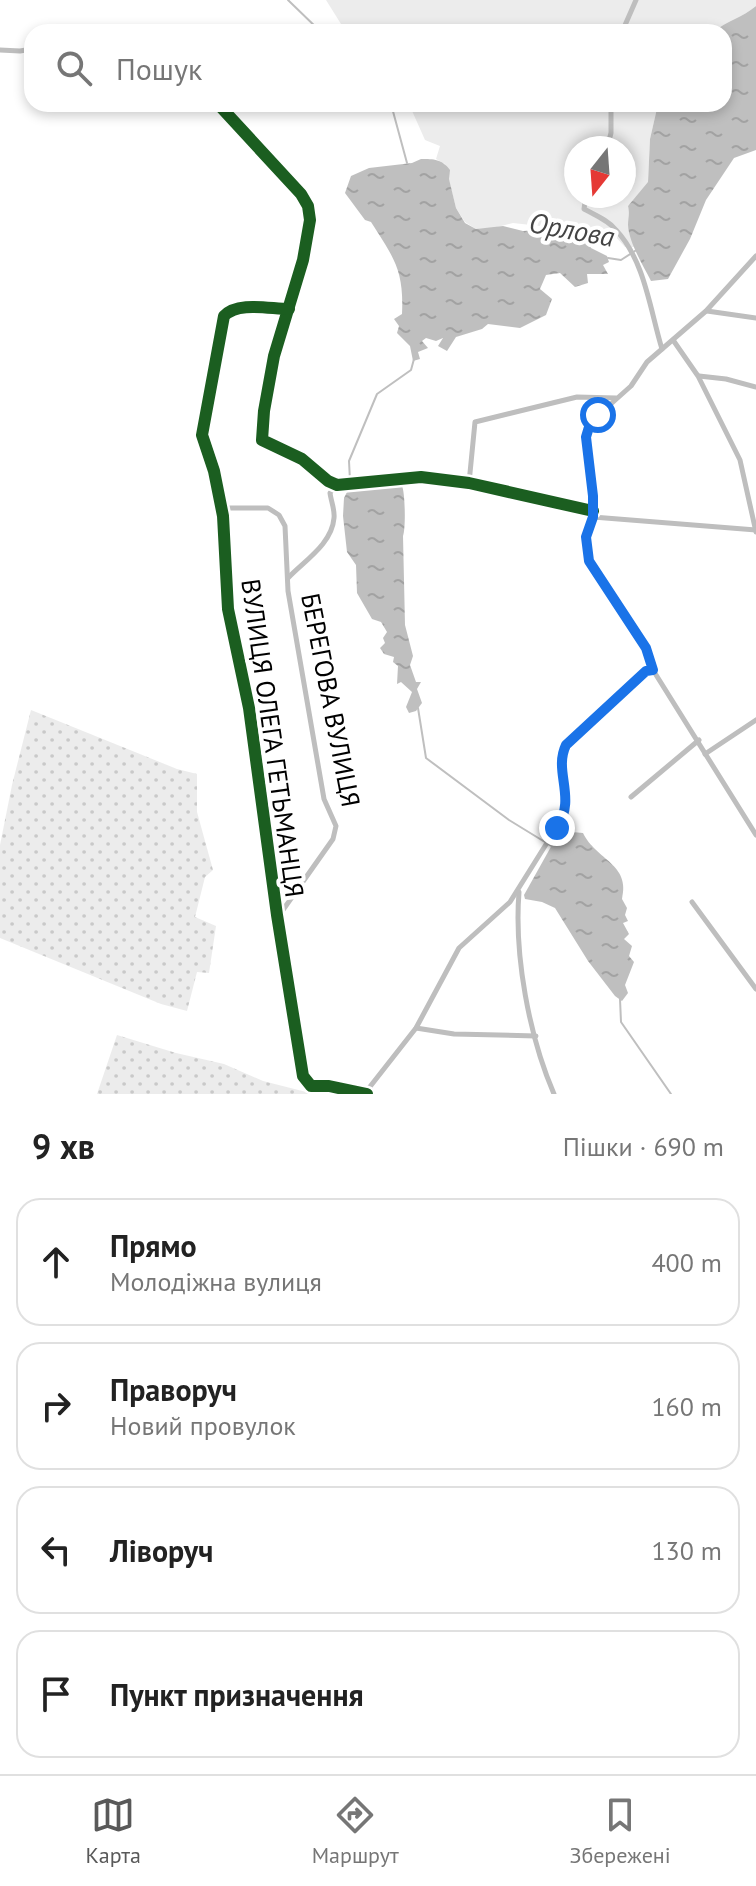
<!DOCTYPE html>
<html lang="uk">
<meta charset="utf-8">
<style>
body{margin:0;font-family:"PT Sans",sans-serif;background:#f2f2f2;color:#222}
.compass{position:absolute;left:564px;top:136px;width:72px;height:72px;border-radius:50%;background:#fff;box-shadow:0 4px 12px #0003;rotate:197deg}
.stop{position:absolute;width:24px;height:24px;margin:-18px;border:6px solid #1a73e8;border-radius:50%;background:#fff}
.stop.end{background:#1a73e8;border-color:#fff;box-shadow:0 2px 8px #0008}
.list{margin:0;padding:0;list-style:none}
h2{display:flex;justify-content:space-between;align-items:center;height:104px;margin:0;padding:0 32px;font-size:34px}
h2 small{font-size:26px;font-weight:400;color:#767676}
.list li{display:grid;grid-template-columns:52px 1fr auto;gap:24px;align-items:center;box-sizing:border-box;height:128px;margin:0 16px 16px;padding:0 16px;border:2px solid #e0e0e0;border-radius:24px}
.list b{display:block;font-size:30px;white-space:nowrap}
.list p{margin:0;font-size:26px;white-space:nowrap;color:#767676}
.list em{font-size:26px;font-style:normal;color:#767676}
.icon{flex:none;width:44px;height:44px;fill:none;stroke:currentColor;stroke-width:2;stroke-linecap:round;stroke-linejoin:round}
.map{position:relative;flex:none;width:756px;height:1094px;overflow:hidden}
.search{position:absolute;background:#fff;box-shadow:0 4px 12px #0003;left:24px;right:24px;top:24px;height:88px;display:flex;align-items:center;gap:20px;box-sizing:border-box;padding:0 28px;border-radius:24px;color:#767676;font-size:30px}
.sheet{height:680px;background:#fff}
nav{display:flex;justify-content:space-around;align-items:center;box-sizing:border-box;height:112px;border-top:2px solid #e0e0e0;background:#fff;font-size:22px;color:#767676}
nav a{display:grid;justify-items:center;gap:4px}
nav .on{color:#595959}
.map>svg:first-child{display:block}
</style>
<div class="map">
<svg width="756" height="1094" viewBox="0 0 756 1094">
<defs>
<pattern id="park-dots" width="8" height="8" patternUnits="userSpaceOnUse" patternTransform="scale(2)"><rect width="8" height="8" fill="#ececec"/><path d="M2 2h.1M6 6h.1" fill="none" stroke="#c9c9c9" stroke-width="1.8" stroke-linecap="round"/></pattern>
<pattern id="water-ripples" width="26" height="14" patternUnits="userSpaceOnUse" patternTransform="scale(2)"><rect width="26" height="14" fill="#bfbfbf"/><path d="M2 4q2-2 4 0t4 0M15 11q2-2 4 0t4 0" fill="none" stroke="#a2a2a2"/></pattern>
</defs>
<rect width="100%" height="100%" fill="#fff"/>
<g fill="#ececec" fill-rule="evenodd">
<path d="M 326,0 L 756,0 L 756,6 C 743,17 727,21 713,32 L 346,32 Z"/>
<path d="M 409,104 L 658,104 L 650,139 L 648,183 L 628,206 L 630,213 L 628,224 L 635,247 L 625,247 L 612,233 L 604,236 L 576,230 L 513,223 L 493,228 L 476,229 L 465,222 L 456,208 L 445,164 L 436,159 L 440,146 L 425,140 ZM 576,148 L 624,148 L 624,196 L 576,196 Z"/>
</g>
<g fill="url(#park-dots)">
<path d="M 31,710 L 177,769 L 197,774 L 197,812 L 213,870 L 205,877 L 195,917 L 216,926 L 209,973 L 197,972 L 187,1011 L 161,1004 L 0,938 L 0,845 L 12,785 Z"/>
<path d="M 117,1035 L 176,1053 L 224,1064 L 263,1081 L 314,1094 L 97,1094 Z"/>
</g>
<g fill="url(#water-ripples)">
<path d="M 756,6 L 756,150 L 734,158 L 706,200 L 690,239 L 668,279 L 651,281 C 643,265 629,243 628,225 C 628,218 630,214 628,206 L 648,182 L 650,139 L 658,104 L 724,104 L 724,32 L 713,32 C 727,21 743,17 756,6 Z"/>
<path d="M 421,159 C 434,159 442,159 450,170 L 449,179 L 456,208 L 465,223 L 476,229 L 503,226 L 523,231 L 538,230 L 573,242 L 576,235 L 591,240 L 591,248 L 607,256 L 609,262 L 603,265 L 608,274 L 587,274 L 588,283 L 575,287 L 560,273 L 546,275 L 540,289 L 552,299 L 546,315 L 520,328 L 488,324 L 482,329 L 456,337 L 447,351 L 438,346 L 443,338 L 436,341 L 426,338 L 422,341 L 428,348 L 418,352 L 420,359 L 413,361 L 410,346 L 397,333 L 399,326 L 394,319 L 402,314 C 404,270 394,258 371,222 L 365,220 L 345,193 L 351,176 L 369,168 L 412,163 Z"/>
<path d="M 374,483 L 402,486 C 405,492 406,528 403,536 L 405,625 L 413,656 L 410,665 L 416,682 L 421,682 L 417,689 L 422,703 L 416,711 L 409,713 L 406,707 L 412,692 L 401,682 L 397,684 L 398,666 L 393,662 L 394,657 L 384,654 L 380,648 L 385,643 L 383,638 L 387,632 L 381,622 L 372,619 L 357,593 L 356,565 L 347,552 L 343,516 L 344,498 L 348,490 Z"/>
<path d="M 562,827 L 572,832 L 583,833 C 596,860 631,864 622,899 L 627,908 L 625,915 L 628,921 L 623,923 L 629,934 L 624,939 L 632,946 L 629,956 L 634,962 L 625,985 L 628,993 L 622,1001 L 615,996 L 588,961 L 555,908 L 542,902 L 525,899 L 524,895 Z"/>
</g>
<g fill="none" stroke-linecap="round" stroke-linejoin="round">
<g stroke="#bfbfbf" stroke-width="2">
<path d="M 288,0 L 321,32"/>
<path d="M 391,104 L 407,163"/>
<path d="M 608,258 L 621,260 L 638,249"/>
<path d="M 350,481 L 349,461 L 377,394 L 411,370 L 414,359"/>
<path d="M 418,708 L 426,758 L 509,820 L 553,847"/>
<path d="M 620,999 L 621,1022 L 671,1094"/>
</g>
<g stroke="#bebebe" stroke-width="5">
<path d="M 622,32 L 636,0"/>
<path d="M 0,50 L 20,51 L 32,49"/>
<path d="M 218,104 L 301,194 L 308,206 L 310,220 L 303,260 L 274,356 L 264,411 L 262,440 L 302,459 L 328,481 L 337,485 L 421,477 L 469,483 L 593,511"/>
<path d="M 607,148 L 611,133 L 611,104"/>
<path d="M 586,196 L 584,209 C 595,215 608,220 616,230 C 645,261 650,310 662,349"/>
<path d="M 756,256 L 706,311 L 647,362 L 631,386 L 594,419 L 587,432 L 593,496 L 593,517 L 586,537 L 589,561 L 646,648 L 653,670 L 756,835"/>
<path d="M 289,309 C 270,309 238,301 224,316 L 202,435 L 214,471 L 223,516 L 228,609 L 249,708 L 277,915 L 303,1076 L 311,1086 L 329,1086 L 367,1094"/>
<path d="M 707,311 L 756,318"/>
<path d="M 673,340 L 698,376 L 740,460 L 756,532"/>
<path d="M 699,376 L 726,379 L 756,387"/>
<path d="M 469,483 L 475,422 L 577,397 L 616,398"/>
<path d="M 222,508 L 268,508 L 279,515 L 285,526 L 288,591 L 324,799 L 336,826 L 333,839 L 278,917"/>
<path d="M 593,517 L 756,530"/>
<path d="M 288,578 C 304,561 332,544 334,518 C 335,510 331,501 330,493 L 336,485"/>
<path d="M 705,754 L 756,720"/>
<path d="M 631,797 L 699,740"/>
<path d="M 519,892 C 514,955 529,1036 554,1094"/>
<path d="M 692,902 L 756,989"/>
<path d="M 416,1028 L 454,1034 L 536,1036"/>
<path d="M 365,1093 L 416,1028 L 459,948 L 510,902 L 560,822 L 567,803 L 562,759 L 566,745 L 646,671 L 653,670"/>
</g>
<defs>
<g id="cycleway">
<path d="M 218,104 L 301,194 L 308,206 L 310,220 L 303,260 L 274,356 L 264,411 L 262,440 L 302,459 L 328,481 L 337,485 L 421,477 L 469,483 L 593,511"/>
<path d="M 289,309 C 270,309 238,301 224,316 L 202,435 L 214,471 L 223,516 L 228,609 L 249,708 L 277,915 L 303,1076 L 311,1086 L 329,1086 L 367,1094"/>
</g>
</defs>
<use href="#cycleway" stroke="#fff" stroke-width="17"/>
<use href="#cycleway" stroke="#1b5e20" stroke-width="12"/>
</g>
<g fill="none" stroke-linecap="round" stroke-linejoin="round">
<path stroke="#1a73e8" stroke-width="10" d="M 557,828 C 577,797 553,772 566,745 L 646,671 L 653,670 L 646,648 L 589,561 L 586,537 L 593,517 L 593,496 L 586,437 L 589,427 L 598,415"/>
</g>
<g text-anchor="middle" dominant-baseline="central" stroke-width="8" stroke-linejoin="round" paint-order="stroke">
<g font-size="26" fill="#000" stroke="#fff">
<text transform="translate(331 700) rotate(79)">БЕРЕГОВА ВУЛИЦЯ</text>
<text transform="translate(273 738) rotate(82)">ВУЛИЦЯ ОЛЕГА ГЕТЬМАНЦЯ</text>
</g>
<g font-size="28" font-style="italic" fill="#444" stroke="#fff">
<text transform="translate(572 229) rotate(10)">Орлова</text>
</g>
</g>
</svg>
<svg class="compass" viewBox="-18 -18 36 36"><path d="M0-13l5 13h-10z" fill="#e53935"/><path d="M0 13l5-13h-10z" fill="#767676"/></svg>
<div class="stop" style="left:598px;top:415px"></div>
<div class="stop end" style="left:557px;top:828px"></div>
<div class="search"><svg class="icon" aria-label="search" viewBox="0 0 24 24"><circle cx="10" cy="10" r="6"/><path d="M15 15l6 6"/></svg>Пошук</div>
</div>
<section class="sheet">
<h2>9 хв<small>Пішки · 690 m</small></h2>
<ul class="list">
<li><svg class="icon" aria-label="ahead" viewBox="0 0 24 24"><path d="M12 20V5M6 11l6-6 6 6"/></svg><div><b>Прямо</b><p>Молодіжна вулиця</p></div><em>400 m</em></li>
<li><svg class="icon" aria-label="right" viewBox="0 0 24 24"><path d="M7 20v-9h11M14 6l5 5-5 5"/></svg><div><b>Праворуч</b><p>Новий провулок</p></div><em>160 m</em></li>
<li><svg class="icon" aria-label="left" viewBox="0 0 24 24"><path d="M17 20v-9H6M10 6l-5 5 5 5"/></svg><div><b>Ліворуч</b></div><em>130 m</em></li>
<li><svg class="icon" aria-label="arrive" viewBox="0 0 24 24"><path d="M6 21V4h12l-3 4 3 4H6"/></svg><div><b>Пункт призначення</b></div></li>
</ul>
</section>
<nav>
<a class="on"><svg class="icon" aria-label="map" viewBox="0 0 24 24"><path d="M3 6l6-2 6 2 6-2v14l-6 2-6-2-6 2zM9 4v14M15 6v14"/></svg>Карта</a>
<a><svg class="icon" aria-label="directions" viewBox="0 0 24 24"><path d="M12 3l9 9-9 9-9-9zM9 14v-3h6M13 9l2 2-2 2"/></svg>Маршрут</a>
<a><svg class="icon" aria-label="saved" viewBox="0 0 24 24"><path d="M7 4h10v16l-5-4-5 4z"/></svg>Збережені</a>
</nav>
